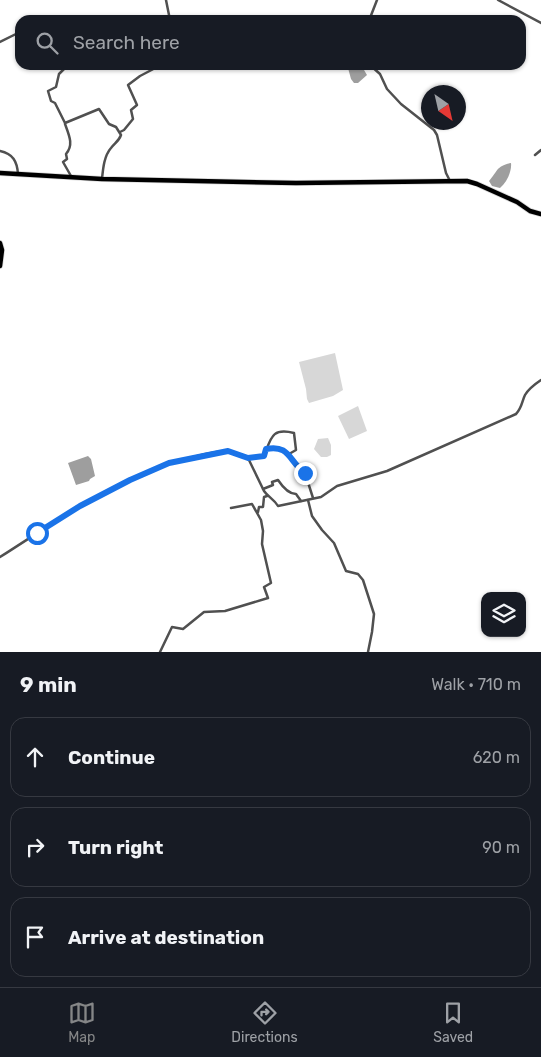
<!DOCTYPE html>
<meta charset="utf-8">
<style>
body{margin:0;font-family:Rubik,sans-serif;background:#242831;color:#f1f3f6}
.controls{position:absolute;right:15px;bottom:15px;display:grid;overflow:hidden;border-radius:10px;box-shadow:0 1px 4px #0004}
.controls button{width:45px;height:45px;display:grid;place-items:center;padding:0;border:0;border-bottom:1px solid #363941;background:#171b24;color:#f1f3f6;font:25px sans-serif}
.compass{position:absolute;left:421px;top:85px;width:45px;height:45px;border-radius:50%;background:#171b24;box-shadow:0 1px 4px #0004;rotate:146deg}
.stop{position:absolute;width:15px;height:15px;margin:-11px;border:4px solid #1a73e8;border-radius:50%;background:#fff}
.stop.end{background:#1a73e8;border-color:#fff;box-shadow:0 1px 5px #0008}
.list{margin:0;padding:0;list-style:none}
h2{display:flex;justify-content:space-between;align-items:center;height:65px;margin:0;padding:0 20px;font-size:21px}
h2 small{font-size:16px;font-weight:400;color:#9ea1a6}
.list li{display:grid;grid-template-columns:32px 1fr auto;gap:15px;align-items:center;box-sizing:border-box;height:80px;margin:0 10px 10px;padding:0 10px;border:1px solid #363941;border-radius:15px}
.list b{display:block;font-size:19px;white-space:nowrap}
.list em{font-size:16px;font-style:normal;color:#9ea1a6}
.icon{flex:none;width:28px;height:28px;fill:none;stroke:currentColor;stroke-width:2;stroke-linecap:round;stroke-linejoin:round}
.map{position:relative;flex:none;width:541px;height:652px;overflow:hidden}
.search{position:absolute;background:#171b24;box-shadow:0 1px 4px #0004;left:15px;right:15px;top:15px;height:55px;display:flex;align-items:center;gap:12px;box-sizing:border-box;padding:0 18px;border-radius:15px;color:#9ea1a6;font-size:19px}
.sheet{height:335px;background:#171b24}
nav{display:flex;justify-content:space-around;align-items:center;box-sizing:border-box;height:70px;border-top:1px solid #363941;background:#171b24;font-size:14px;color:#9ea1a6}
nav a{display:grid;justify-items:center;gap:2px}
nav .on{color:#858687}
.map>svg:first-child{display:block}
</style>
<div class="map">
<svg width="541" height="652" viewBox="0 0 541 652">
<rect width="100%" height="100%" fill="#fff"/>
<g fill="#d7d7d7">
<path d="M 335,353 L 343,390 L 333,396 L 309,403 L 307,399 L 306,389 L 299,362 Z"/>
<path d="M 358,406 L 367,431 L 349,439 L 338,416 Z"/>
<path d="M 328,438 L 331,445 L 331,455 L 327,457 L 321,457 L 314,449 L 318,439 Z"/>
</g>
<g fill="#9e9e9e">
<path d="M 353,65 L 361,65 L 367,75 L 358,83 L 354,83 L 351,79 L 348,68 Z"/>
<path d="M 511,163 C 512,171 507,182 500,188 L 492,186 L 489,181 C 498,171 496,166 511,163 Z"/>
<path d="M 88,456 L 91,459 L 95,476 L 90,479 L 89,481 L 76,485 L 68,463 Z"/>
</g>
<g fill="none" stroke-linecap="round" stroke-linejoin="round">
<defs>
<g id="highway">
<path d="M 0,173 L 102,179 L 296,183 L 467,181 L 477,184 L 517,202 L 530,211 L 541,214"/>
<path d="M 0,243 L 2,250 L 0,266"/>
</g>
</defs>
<use href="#highway" stroke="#dbdbdb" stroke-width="6"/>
<g stroke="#505050" stroke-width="2.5">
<path d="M 166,0 L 170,20"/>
<path d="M 498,0 L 541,23"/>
<path d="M 362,20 L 370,18 L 377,0"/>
<path d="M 0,42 L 20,32"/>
<path d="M 65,65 L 65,68 L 59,74 L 56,87 L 48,91 L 51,101 L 55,103 L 65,123 L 99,109 L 109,124 L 116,127 L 121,135 C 119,141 115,143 111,148 C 104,156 103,169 102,179"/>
<path d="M 370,65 L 380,74 L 387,89 L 401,104 L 434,130 L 437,135 L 446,173 L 450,181"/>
<path d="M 65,124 C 69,135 74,145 66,154 L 67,159 L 63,162 L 71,176"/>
<path d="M 120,132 L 124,130 L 133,119 L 131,110 L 137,105 L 128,85 L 140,76 L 161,65"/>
<path d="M 0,151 C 13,154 17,161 18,174"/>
<path d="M 535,155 L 541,150"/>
<path d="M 267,449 L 279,448 L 289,454"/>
<path d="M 248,458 L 264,456 C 271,439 271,427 294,433 L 296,450 L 289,454 L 297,467 L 305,473 L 313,498"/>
<path d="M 263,489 L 273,485 L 272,482 L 278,480 C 282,486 289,494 296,494 L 301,501"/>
<path d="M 308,500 L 312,516 L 322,530 L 334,543 L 346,571 L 358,574 L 363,580 L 374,614 L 372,632 L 368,652"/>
<path d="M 258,512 L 259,507 L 263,507 L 264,497 L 267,496"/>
<path d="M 0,557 C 60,519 120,475 189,458 C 201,455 215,451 227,451 C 234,451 242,455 248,458 L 264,491 C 268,497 274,499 278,506 L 321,497 L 337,486 L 387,471 L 516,414 C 522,408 522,401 525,395 C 529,388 535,384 541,380"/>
<path d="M 160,652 L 172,627 L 183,629 L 204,612 L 225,611 L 268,598 L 264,587 L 271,583 L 262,544 L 263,531 L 261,520 L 252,504 L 231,508"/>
</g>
<use href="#highway" stroke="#000" stroke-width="4.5"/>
</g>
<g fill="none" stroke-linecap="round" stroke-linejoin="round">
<path stroke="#1a73e8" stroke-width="6" d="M 37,533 L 80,506 L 130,480 L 169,463 L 228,451 L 248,458 L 264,456 L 266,449 C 290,444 289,462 305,473"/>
</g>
</svg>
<div class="controls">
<button><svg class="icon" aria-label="layers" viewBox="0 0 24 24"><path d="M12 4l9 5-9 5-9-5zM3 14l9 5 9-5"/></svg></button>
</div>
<svg class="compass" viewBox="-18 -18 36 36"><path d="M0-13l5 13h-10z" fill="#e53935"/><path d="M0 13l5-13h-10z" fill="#9ea1a6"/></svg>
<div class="stop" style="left:37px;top:533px"></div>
<div class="stop end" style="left:305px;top:473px"></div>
<div class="search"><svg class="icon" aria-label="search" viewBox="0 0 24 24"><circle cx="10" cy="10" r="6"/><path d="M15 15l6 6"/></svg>Search here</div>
</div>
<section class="sheet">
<h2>9 min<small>Walk · 710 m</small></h2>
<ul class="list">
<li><svg class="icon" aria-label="ahead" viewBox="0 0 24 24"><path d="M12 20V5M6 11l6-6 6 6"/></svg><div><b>Continue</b></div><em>620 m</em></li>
<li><svg class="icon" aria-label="right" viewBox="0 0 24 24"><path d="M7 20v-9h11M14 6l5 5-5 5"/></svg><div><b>Turn right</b></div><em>90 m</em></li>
<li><svg class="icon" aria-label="arrive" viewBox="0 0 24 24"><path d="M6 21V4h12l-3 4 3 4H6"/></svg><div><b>Arrive at destination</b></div></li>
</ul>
</section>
<nav>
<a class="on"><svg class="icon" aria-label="map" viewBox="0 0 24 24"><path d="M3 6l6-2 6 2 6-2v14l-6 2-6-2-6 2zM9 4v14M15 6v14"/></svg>Map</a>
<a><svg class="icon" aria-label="directions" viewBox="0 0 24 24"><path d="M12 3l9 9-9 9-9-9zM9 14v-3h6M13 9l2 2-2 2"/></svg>Directions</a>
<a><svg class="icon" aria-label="saved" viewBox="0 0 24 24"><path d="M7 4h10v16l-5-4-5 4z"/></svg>Saved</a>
</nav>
